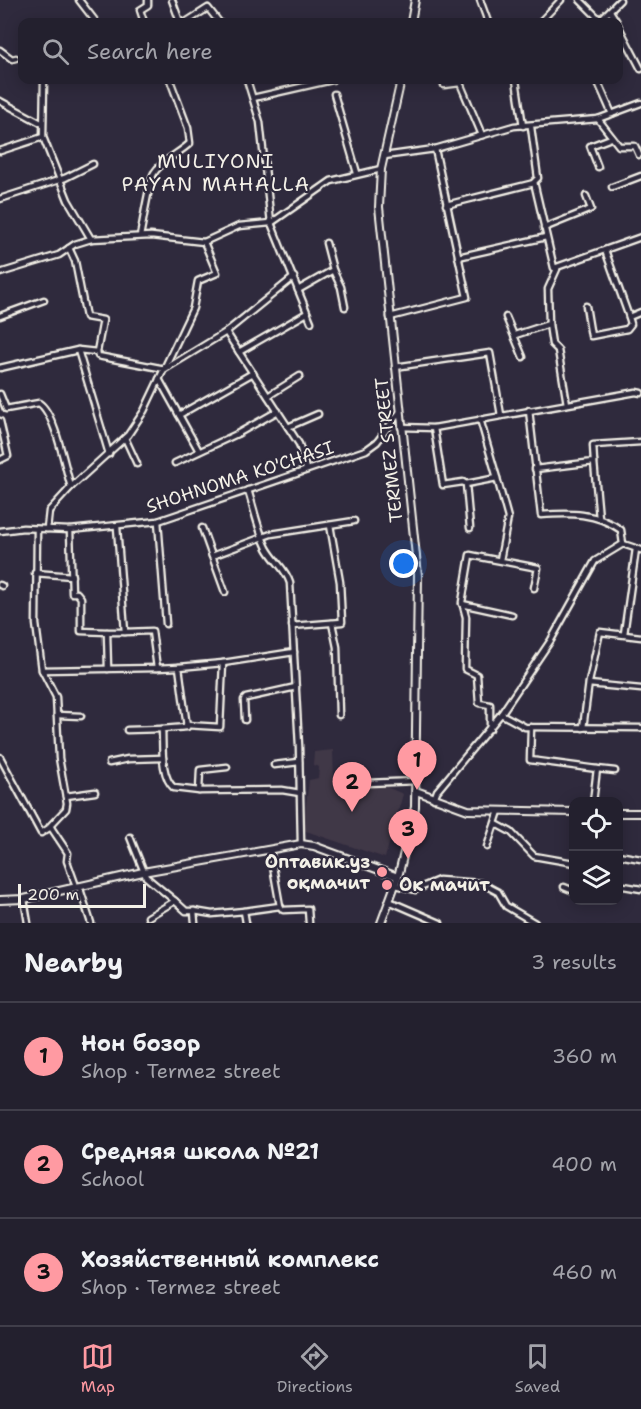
<!DOCTYPE html>
<meta charset="utf-8">
<style>
body{margin:0;font-family:"Shantell Sans",sans-serif;background:#2b2836;color:#f1f3f6}
.controls{position:absolute;right:18px;bottom:18px;display:grid;overflow:hidden;border-radius:12px;box-shadow:0 3px 15px #0003}
.controls button{width:54px;height:54px;display:grid;place-items:center;padding:0;border:0;border-bottom:2px solid #403e4a;background:#23202e;color:#f1f3f6;font:30px sans-serif}
.scale{position:absolute;left:18px;bottom:15px;width:128px;box-sizing:border-box;padding-left:6px;border:3px solid #f4f1e8;border-top:0;font-size:16px;line-height:21px;white-space:nowrap;color:#f4f1e8;-webkit-text-stroke:4px #2f2a3d;paint-order:stroke}
.you{position:absolute;left:404px;top:564px;width:21px;height:21px;margin:-15px;border:4px solid #fff;border-radius:50%;background:#1a73e8;box-shadow:0 0 0 9px #1a73e833}
.badge{display:grid;place-items:center;width:39px;height:39px;border-radius:50%;background:#ff9aa2;color:#111;font-size:20px;font-weight:700}
.pin{position:absolute;translate:-50% -50px;filter:drop-shadow(0 2px 3px #0008)}
.pin::after{content:'';position:absolute;top:32px;width:21px;height:18px;background:inherit;clip-path:polygon(0 0,100% 0,50% 100%)}
.list{margin:0;padding:0;list-style:none}
h2{display:flex;justify-content:space-between;align-items:center;height:78px;margin:0;padding:0 24px;font-size:26px}
h2 small{font-size:20px;font-weight:400;color:#a3a3aa}
.list li{display:grid;grid-template-columns:39px 1fr auto;gap:18px;align-items:center;box-sizing:border-box;height:108px;padding:0 24px;border-top:2px solid #403e4a}
.list b{display:block;font-size:22px;white-space:nowrap}
.list p{margin:0;font-size:20px;white-space:nowrap;color:#a3a3aa}
.list em{font-size:20px;font-style:normal;color:#a3a3aa}
.icon{flex:none;width:33px;height:33px;fill:none;stroke:currentColor;stroke-width:2;stroke-linecap:round;stroke-linejoin:round}
.map{position:relative;flex:none;width:641px;height:923px;overflow:hidden}
.search{position:absolute;background:#23202e;box-shadow:0 3px 15px #0003;left:18px;right:18px;top:18px;height:66px;display:flex;align-items:center;gap:15px;box-sizing:border-box;padding:0 21px;border-radius:12px;color:#a3a3aa;font-size:22px}
.sheet{height:402px;background:#23202e}
nav{display:flex;justify-content:space-around;align-items:center;box-sizing:border-box;height:84px;border-top:2px solid #403e4a;background:#23202e;font-size:16px;color:#a3a3aa}
nav a{display:grid;justify-items:center;gap:3px}
nav .on{color:#ff9aa2}
.map>svg:first-child{display:block}
</style>
<div class="map">
<svg width="641" height="923" viewBox="0 0 641 923">
<rect width="100%" height="100%" fill="#2f2a3d"/>
<filter id="ink" filterUnits="userSpaceOnUse"><feTurbulence type="fractalNoise" baseFrequency=".0167" numOctaves="2"/><feDisplacementMap in="SourceGraphic" scale="12" xChannelSelector="R" yChannelSelector="G"/><feConvolveMatrix kernelMatrix="1 2 1 2 8 2 1 2 1" color-interpolation-filters="sRGB"/></filter>
<g filter="url(#ink)">
<path fill="#413747" d="M 333,750 L 334,781 L 377,779 L 384,786 L 403,794 L 385,858 L 303,830 L 309,780 L 318,778 L 319,767 L 313,765 L 314,752 Z"/>
<g fill="none" stroke-linecap="round" stroke-linejoin="round">
<defs>
<g id="street">
<path d="M 79,0 L 96,22"/>
<path d="M 172,0 L 180,22"/>
<path d="M 480,0 L 488,22"/>
<path d="M 580,0 L 600,20 L 620,0"/>
<path d="M 610,11 L 617,22"/>
<path d="M 144,22 L 140,10 L 148,5 L 148,0"/>
<path d="M 186,22 L 208,8 L 219,22"/>
<path d="M 540,22 L 561,0"/>
<path d="M 618,25 L 641,69"/>
<path d="M 0,50 L 12,59 L 16,58"/>
<path d="M 44,80 L 43,137 L 68,200 L 91,239"/>
<path d="M 247,80 L 260,122 L 271,223 L 311,322"/>
<path d="M 444,80 L 444,85 L 460,83 L 482,135"/>
<path d="M 516,80 L 523,126"/>
<path d="M 597,80 L 612,114"/>
<path d="M 334,94 L 357,173"/>
<path d="M 253,98 L 332,80"/>
<path d="M 0,101 L 41,123"/>
<path d="M 598,119 L 619,146 L 635,146 L 639,155"/>
<path d="M 531,127 L 538,178 L 534,182 L 554,268 L 641,237"/>
<path d="M 0,151 L 43,137"/>
<path d="M 384,156 L 435,149 L 514,126 L 598,119 L 641,103"/>
<path d="M 598,167 L 590,146 L 611,138"/>
<path d="M 612,187 L 641,176"/>
<path d="M 0,199 L 65,178 L 93,164"/>
<path d="M 446,205 L 534,183"/>
<path d="M 544,228 L 591,209 L 586,196"/>
<path d="M 140,236 C 143,223 149,181 154,173 C 161,161 180,153 190,143 L 188,128 L 170,80"/>
<path d="M 69,248 L 75,261 L 86,317 L 103,320 L 97,352"/>
<path d="M 605,250 L 629,317"/>
<path d="M 458,257 L 546,237"/>
<path d="M 333,270 L 341,287 L 345,307"/>
<path d="M 0,273 L 59,255 L 75,244 L 91,239 L 151,236 L 204,242 L 239,226 L 271,223 L 331,181 L 381,169"/>
<path d="M 298,290 L 333,270 L 326,243"/>
<path d="M 586,306 L 591,336 L 627,329 L 631,324 L 629,317 L 641,312"/>
<path d="M 0,316 L 44,300"/>
<path d="M 390,317 L 467,297 L 435,149"/>
<path d="M 506,317 L 523,357"/>
<path d="M 549,324 L 548,289 L 557,269"/>
<path d="M 226,332 L 299,444 L 306,469"/>
<path d="M 515,335 L 549,324 L 552,344 L 558,350 L 567,404"/>
<path d="M 78,350 L 97,352 L 98,356 L 165,369 L 226,332 L 294,277"/>
<path d="M 239,352 L 307,313"/>
<path d="M 395,367 L 490,353 L 501,415"/>
<path d="M 0,368 L 78,350 L 109,454"/>
<path d="M 159,379 L 199,451"/>
<path d="M 0,394 L 6,409 L 39,403 C 55,413 65,468 71,487 L 49,511 L 47,529"/>
<path d="M 268,396 L 300,376"/>
<path d="M 179,415 L 253,373"/>
<path d="M 0,421 L 8,456 L 0,460"/>
<path d="M 288,427 L 318,414"/>
<path d="M 401,427 L 434,428 L 636,392 L 641,393"/>
<path d="M 434,428 L 443,485 L 463,482 L 466,484"/>
<path d="M 125,438 L 137,464"/>
<path d="M 594,462 L 599,518"/>
<path d="M 175,463 L 237,434 L 278,411"/>
<path d="M 535,469 L 594,462 L 593,445 L 641,442"/>
<path d="M 497,478 L 508,518 L 500,560"/>
<path d="M 71,487 L 128,435 L 144,411 L 193,308 L 198,281 L 217,273 L 204,242"/>
<path d="M 248,490 C 254,509 258,530 267,548 C 274,561 286,569 290,583 L 299,746 L 301,844"/>
<path d="M 158,521 L 166,624"/>
<path d="M 117,527 L 125,632 L 152,631 L 157,668 L 179,667"/>
<path d="M 202,528 L 212,556"/>
<path d="M 470,528 L 466,484 L 497,478 L 480,419"/>
<path d="M 37,529 L 36,624 L 42,670 L 56,697 L 59,758 L 67,803 L 66,809 L 50,826 L 68,853 L 67,861 L 76,886"/>
<path d="M 70,530 L 72,593 L 77,593 L 81,598 L 81,631 L 107,632"/>
<path d="M 0,531 L 23,528 L 70,530 L 158,521 L 366,450 L 377,442 L 399,413"/>
<path d="M 623,544 L 641,550"/>
<path d="M 35,573 L 72,576"/>
<path d="M 0,585 L 2,586"/>
<path d="M 225,592 L 212,556 L 271,534 L 354,521"/>
<path d="M 462,604 L 512,615"/>
<path d="M 332,623 L 337,647 L 339,715"/>
<path d="M 292,626 L 342,622 L 340,582 L 330,525"/>
<path d="M 624,634 L 636,549"/>
<path d="M 223,663 L 179,667 L 187,727 L 162,729 C 163,746 160,776 174,788 L 199,791 L 200,770 L 227,767"/>
<path d="M 108,669 L 107,632 L 125,632"/>
<path d="M 42,670 L 157,668"/>
<path d="M 589,684 L 641,689"/>
<path d="M 501,714 L 525,727 L 641,728"/>
<path d="M 57,715 L 81,716"/>
<path d="M 245,720 L 244,700 L 246,698 L 296,687"/>
<path d="M 186,725 L 220,727 L 223,663 L 294,652"/>
<path d="M 531,727 L 530,760 L 597,769"/>
<path d="M 583,728 L 589,682 L 600,632 L 641,637"/>
<path d="M 490,729 L 490,705 L 479,703 L 477,675 L 465,669 L 466,617 L 462,602 L 470,555 L 538,568 L 534,588"/>
<path d="M 127,730 L 162,729"/>
<path d="M 0,757 L 41,833 L 51,827"/>
<path d="M 109,763 L 128,759 L 163,758"/>
<path d="M 274,765 L 299,762"/>
<path d="M 343,784 L 416,781"/>
<path d="M 199,791 L 282,790 L 300,793"/>
<path d="M 66,796 L 95,792"/>
<path d="M 434,799 L 437,791 L 501,714 L 551,640 L 595,561 L 623,544 L 621,530 C 596,512 570,513 541,515 L 529,410"/>
<path d="M 593,802 L 597,769 L 615,771"/>
<path d="M 496,824 L 511,832 L 534,856 L 574,863"/>
<path d="M 130,837 L 146,877 L 175,901 L 148,917"/>
<path d="M 487,847 L 499,811"/>
<path d="M 618,855 L 641,859"/>
<path d="M 396,885 L 415,890 L 439,880 L 481,883 L 498,892 L 506,906 L 535,923"/>
<path d="M 618,885 L 641,889"/>
<path d="M 79,886 L 91,923"/>
<path d="M 564,887 L 574,891"/>
<path d="M 24,899 L 28,923"/>
<path d="M 175,901 L 186,911 L 194,911 L 195,923"/>
<path d="M 389,901 L 440,923"/>
<path d="M 280,906 L 283,910 L 308,909 L 309,923"/>
<path d="M 194,911 L 212,914 L 244,911 L 246,923"/>
<path d="M 244,911 L 280,906 L 270,850"/>
</g>
<g id="secondary">
<path d="M 411,22 L 415,0"/>
<path d="M 416,791 L 468,810 L 574,812"/>
<path d="M 618,813 L 641,813"/>
<path d="M 0,900 L 24,899 L 143,872 L 301,844 L 314,846 L 398,877"/>
<path d="M 381,923 L 398,877 L 415,807 L 418,575 L 379,207 L 381,169 L 401,80"/>
</g>
</defs>
<use href="#street" stroke="#f4f1e8" stroke-width="9"/>
<use href="#secondary" stroke="#f4f1e8" stroke-width="10"/>
<use href="#street" stroke="#2f2a3d" stroke-width="4.5"/>
<use href="#secondary" stroke="#2f2a3d" stroke-width="6"/>
</g>
</g>
<g fill="#ff9aa2" stroke="#2f2a3d" stroke-width="2">
<circle cx="382" cy="872" r="6"/>
<circle cx="387" cy="885" r="6"/>
</g>
<g text-anchor="middle" dominant-baseline="central" stroke-width="4.5" stroke-linejoin="round" paint-order="stroke">
<g font-size="18" fill="#f4f1e8" stroke="#2f2a3d">
<text transform="translate(389 450) rotate(-96)">TERMEZ STREET</text>
<text transform="translate(240 477) rotate(-18)">SHOHNOMA KO'CHASI</text>
</g>
<g font-size="18" font-weight="bold" fill="#f4f1e8" stroke="#2f2a3d" text-anchor="end">
<text x="370" y="862">Оптавик.уз<tspan x="370" dy="21">оқмачит</tspan></text>
<text x="399" y="885" text-anchor="start">Ок мачит</text>
</g>
<g font-size="20" letter-spacing="1.5" fill="#f4f1e8" stroke="#2f2a3d">
<text x="216" y="161">MULIYONI<tspan x="216" dy="23">PAYAN MAHALLA</tspan></text>
</g>
</g>
</svg>
<div class="controls">
<button><svg class="icon" aria-label="locate" viewBox="0 0 24 24"><circle cx="12" cy="12" r="6"/><path d="M12 2v4M12 18v4M2 12h4M18 12h4"/></svg></button>
<button><svg class="icon" aria-label="layers" viewBox="0 0 24 24"><path d="M12 4l9 5-9 5-9-5zM3 14l9 5 9-5"/></svg></button>
</div>
<div class="scale">200 m</div>
<div class="you"></div>
<div class="pin badge" style="left:417px;top:790px">1</div>
<div class="pin badge" style="left:352px;top:812px">2</div>
<div class="pin badge" style="left:408px;top:859px">3</div>
<div class="search"><svg class="icon" aria-label="search" viewBox="0 0 24 24"><circle cx="10" cy="10" r="6"/><path d="M15 15l6 6"/></svg>Search here</div>
</div>
<section class="sheet">
<h2>Nearby<small>3 results</small></h2>
<ul class="list">
<li><span class="badge">1</span><div><b>Нон бозор</b><p>Shop · Termez street</p></div><em>360 m</em></li>
<li><span class="badge">2</span><div><b>Средняя школа №21</b><p>School</p></div><em>400 m</em></li>
<li><span class="badge">3</span><div><b>Хозяйственный комплекс</b><p>Shop · Termez street</p></div><em>460 m</em></li>
</ul>
</section>
<nav>
<a class="on"><svg class="icon" aria-label="map" viewBox="0 0 24 24"><path d="M3 6l6-2 6 2 6-2v14l-6 2-6-2-6 2zM9 4v14M15 6v14"/></svg>Map</a>
<a><svg class="icon" aria-label="directions" viewBox="0 0 24 24"><path d="M12 3l9 9-9 9-9-9zM9 14v-3h6M13 9l2 2-2 2"/></svg>Directions</a>
<a><svg class="icon" aria-label="saved" viewBox="0 0 24 24"><path d="M7 4h10v16l-5-4-5 4z"/></svg>Saved</a>
</nav>
